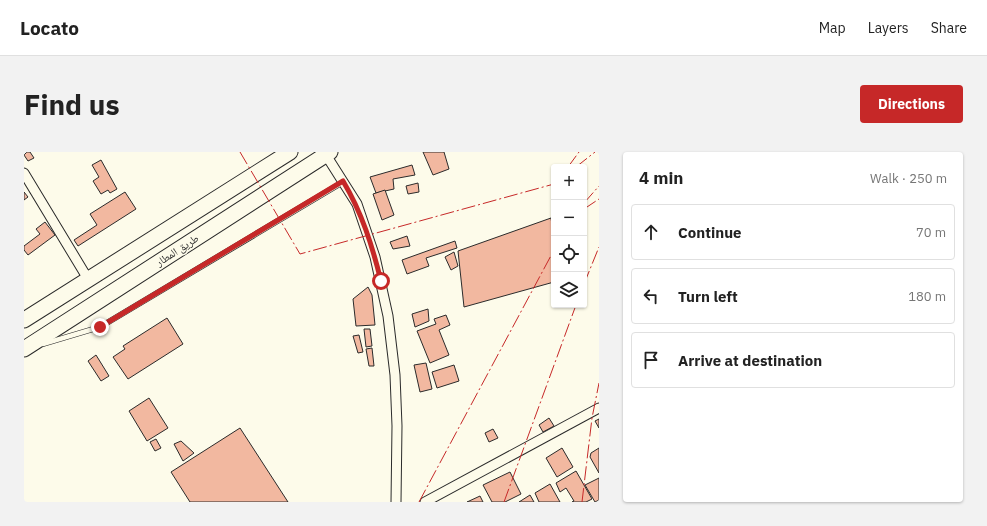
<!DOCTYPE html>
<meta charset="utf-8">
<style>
body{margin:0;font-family:"IBM Plex Sans","Noto Naskh Arabic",sans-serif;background:#f2f2f2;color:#222}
.controls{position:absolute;right:12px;top:12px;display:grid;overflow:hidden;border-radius:4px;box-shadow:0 1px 3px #0004}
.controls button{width:36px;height:36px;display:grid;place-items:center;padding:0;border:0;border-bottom:1px solid #e0e0e0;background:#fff;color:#222;font:20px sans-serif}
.stop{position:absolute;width:12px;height:12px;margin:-9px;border:3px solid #c62828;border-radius:50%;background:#fff}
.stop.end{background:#c62828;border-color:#fff;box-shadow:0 1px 4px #0008}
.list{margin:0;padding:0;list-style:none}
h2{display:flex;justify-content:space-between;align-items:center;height:52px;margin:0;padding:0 16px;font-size:17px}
h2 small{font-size:13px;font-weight:400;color:#767676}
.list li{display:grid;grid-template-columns:26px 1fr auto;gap:12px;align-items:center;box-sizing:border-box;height:56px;margin:0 8px 8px;padding:0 8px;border:1px solid #e0e0e0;border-radius:4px}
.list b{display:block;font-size:15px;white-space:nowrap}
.list em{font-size:13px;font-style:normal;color:#767676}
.icon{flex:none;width:22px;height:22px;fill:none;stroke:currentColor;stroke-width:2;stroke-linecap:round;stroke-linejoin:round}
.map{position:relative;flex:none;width:575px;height:350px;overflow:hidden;border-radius:4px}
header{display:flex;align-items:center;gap:24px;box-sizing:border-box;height:56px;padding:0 20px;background:#fff;border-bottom:1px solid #e0e0e0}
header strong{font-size:19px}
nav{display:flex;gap:22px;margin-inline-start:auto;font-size:14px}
.intro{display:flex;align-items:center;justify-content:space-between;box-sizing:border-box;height:96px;padding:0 24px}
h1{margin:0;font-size:28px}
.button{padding:10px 18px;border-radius:4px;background:#c62828;color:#fff;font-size:14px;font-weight:700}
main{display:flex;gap:24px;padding:0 24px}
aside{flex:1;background:#fff;border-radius:4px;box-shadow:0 1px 3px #0004}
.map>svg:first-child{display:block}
</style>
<header>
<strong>Locato</strong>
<nav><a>Map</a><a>Layers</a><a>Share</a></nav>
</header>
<div class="intro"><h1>Find us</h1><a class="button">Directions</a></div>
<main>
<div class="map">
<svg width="575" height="350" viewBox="0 0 575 350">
<rect width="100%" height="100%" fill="#fdfbea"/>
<g fill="#f2b8a0" stroke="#2b2b2b">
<path d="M 3,0 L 6,0 L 10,6 L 4,9 L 0,3 Z"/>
<path d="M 399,0 L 420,0 L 425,17 L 409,23 Z"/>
<path d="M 77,8 L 93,37 L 86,41 L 84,38 L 77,42 L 69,29 L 75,25 L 68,13 Z"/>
<path d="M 388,13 L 391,23 L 369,27 L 370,37 L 352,41 L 346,25 Z"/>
<path d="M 394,31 L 395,40 L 384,42 L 382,34 Z"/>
<path d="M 361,38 L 370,63 L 358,68 L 349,42 Z"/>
<path d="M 0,40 L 4,45 L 0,48 Z"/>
<path d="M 101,40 L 112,57 L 54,94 L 50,88 L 73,73 L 66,62 Z"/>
<path d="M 527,66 L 530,86 L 530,130 L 440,155 L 434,99 Z"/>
<path d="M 21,70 L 31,83 L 4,103 L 0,98 L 0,94 L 16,82 L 12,77 Z"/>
<path d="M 383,84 L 386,94 L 369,97 L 366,90 Z"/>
<path d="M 431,89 L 433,96 L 402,106 L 405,114 L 383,122 L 378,108 Z"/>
<path d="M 430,100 L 434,114 L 427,118 L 421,105 Z"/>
<path d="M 344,135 L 348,143 L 351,173 L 332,174 L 329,147 Z"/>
<path d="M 404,157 L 405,169 L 391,175 L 388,162 Z"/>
<path d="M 422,163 L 426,173 L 415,178 L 425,203 L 406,211 L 393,179 L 412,172 L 410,167 Z"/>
<path d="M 143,166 L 159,192 L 104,227 L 89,205 L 101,197 L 99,194 Z"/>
<path d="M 340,177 L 346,177 L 348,194 L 342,195 Z"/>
<path d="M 335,183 L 339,200 L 334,201 L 329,184 Z"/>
<path d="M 348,196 L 350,214 L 345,214 L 342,197 Z"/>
<path d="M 72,203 L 85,224 L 77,229 L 64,209 Z"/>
<path d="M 402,211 L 408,237 L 396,240 L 390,213 Z"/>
<path d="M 430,213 L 435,229 L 413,236 L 408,220 Z"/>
<path d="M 125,246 L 144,276 L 123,289 L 105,259 Z"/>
<path d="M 525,266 L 530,274 L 519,280 L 515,273 Z"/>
<path d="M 575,267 L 575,276 L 571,269 Z"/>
<path d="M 216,276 L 264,350 L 166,350 L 147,320 Z"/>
<path d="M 469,277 L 474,286 L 465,290 L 461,281 Z"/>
<path d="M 132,287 L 137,296 L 131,299 L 126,290 Z"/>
<path d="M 157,289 L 170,301 L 159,309 L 150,292 Z"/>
<path d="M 538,296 L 549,315 L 533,325 L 522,306 Z"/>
<path d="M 575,296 L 575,321 L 566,305 L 567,301 Z"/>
<path d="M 552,319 L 568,347 L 562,350 L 548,350 L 550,349 L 542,336 L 536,340 L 532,331 Z"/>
<path d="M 486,320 L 497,342 L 481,350 L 468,350 L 459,333 Z"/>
<path d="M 575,326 L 575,348 L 571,350 L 561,333 Z"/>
<path d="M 526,332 L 536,350 L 515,350 L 511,341 Z"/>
<path d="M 506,343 L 510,350 L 495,350 Z"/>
<path d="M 456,344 L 459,350 L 443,350 Z"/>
</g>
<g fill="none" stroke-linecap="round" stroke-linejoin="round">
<defs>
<path id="service" d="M 19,192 L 76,175 L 319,30"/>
<g id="minor">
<path d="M 302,3 L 333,52 L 351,105 L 364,164 L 371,223 L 373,274 L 372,350"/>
<path d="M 0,21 L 64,127"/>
<path d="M 401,350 L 575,256"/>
</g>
<g id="trunk">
<path d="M 0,168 L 266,0"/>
<path d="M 0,197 L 306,0"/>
</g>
</defs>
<use href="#service" stroke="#2b2b2b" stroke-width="6"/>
<use href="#minor" stroke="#2b2b2b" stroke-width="11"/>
<use href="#trunk" stroke="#2b2b2b" stroke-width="17"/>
<use href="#service" stroke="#fdfbea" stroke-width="4.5"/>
<use href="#minor" stroke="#fdfbea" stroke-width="9"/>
<use href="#trunk" stroke="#fdfbea" stroke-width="15"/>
<g stroke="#c62828" stroke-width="1" stroke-dasharray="14 3 2 3" stroke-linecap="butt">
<path d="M 216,0 L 276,102 L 530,32"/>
<path d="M 544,15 L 555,0"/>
<path d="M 552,15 L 571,0"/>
<path d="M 560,51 L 575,34"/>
<path d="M 560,57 L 575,47"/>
<path d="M 560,132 L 575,95"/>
<path d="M 395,350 L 530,98"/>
<path d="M 480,350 L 552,153"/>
<path d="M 558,350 L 568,266 L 575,231"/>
</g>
</g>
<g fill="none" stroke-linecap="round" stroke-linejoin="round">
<path stroke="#c62828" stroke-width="5" d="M 76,175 L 319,29 C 338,61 348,93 357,129"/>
</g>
<g text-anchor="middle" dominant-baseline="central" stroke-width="3" stroke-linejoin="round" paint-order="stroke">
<g font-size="11" fill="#2b2b2b" stroke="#fdfbea">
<text transform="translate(153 98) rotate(-33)">طريق المطار</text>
</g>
</g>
</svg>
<div class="controls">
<button>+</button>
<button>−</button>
<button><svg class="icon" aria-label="locate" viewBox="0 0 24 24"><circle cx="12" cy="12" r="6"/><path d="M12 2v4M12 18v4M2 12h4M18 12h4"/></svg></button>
<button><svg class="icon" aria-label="layers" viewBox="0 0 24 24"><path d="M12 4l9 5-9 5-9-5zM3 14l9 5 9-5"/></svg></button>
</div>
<div class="stop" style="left:357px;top:129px"></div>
<div class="stop end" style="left:76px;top:175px"></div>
</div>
<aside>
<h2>4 min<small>Walk · 250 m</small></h2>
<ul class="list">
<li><svg class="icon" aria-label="ahead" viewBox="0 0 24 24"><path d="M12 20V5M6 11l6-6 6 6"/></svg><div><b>Continue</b></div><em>70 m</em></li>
<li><svg class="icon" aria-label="left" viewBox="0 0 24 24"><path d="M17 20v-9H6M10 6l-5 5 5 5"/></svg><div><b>Turn left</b></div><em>180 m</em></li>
<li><svg class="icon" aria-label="arrive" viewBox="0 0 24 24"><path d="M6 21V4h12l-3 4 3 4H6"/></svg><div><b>Arrive at destination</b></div></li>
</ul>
</aside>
</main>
